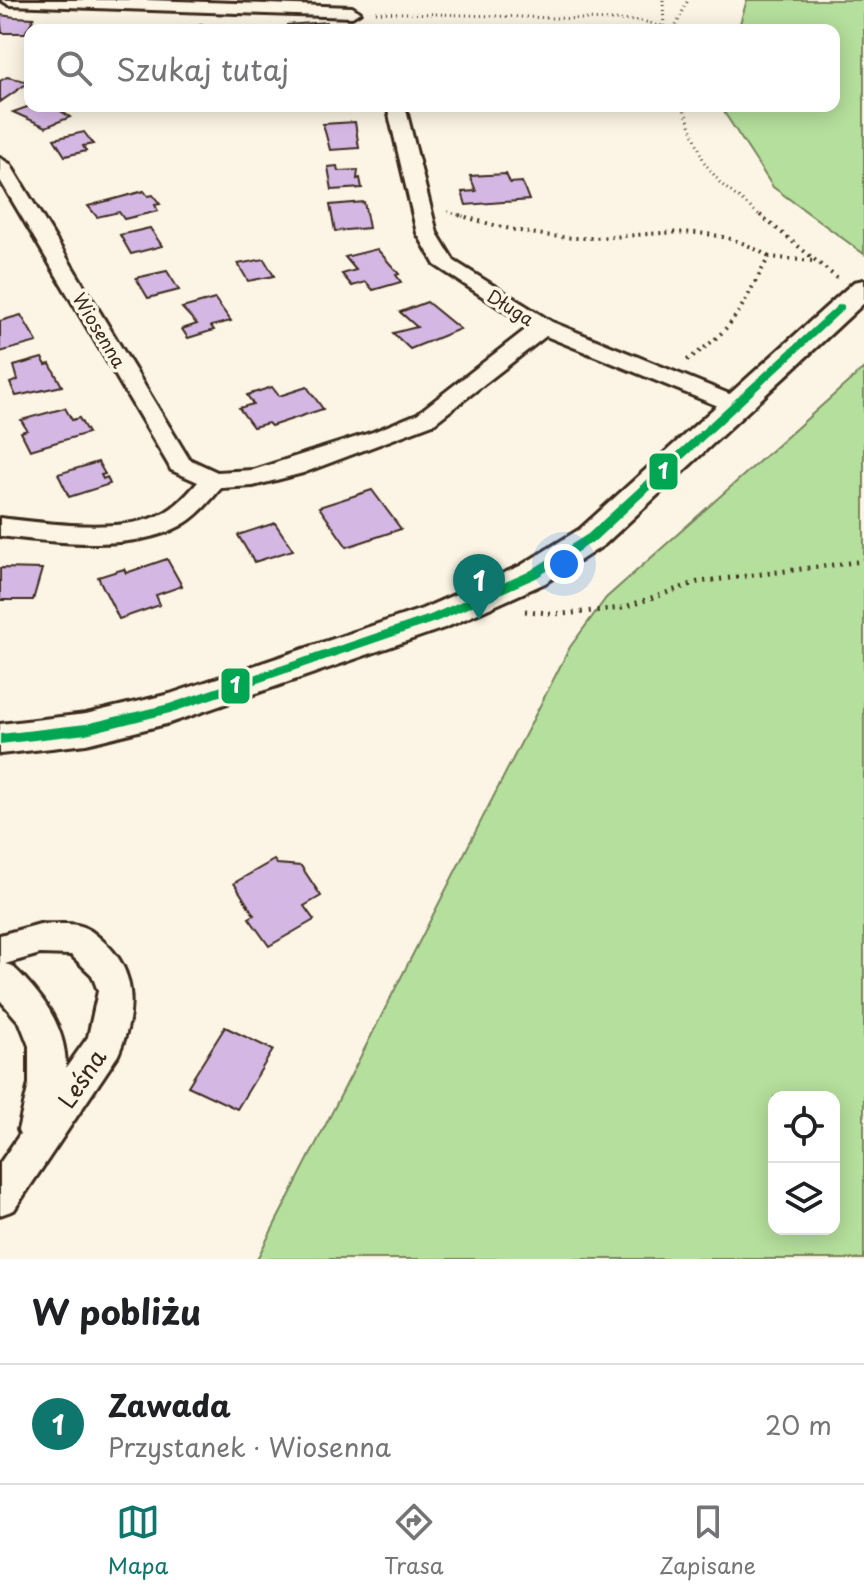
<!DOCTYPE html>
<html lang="pl">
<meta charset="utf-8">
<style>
body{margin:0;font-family:"Playpen Sans",sans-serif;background:#f2f2f2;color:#202124}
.controls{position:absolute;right:24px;bottom:24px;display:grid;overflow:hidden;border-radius:16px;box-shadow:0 4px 20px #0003}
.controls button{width:72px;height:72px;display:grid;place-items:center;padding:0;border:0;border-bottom:2px solid #e0e0e0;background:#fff;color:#202124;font:40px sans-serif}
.you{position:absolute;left:564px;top:564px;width:28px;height:28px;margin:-20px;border:6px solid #fff;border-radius:50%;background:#1a73e8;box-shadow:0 0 0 12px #1a73e833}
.badge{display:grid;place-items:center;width:52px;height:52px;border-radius:50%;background:#0f766e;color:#fff;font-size:26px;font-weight:700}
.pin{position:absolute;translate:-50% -66px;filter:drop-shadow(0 2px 4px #0008)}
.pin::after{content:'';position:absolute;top:42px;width:28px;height:24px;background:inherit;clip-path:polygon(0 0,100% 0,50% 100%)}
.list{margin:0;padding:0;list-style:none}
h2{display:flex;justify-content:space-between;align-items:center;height:104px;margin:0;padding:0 32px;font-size:34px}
h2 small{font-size:26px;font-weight:400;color:#757577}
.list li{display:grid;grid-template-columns:52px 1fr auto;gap:24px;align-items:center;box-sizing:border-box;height:120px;padding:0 32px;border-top:2px solid #e0e0e0}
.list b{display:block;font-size:30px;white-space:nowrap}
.list p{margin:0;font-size:26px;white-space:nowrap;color:#757577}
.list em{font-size:26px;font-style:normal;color:#757577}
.icon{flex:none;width:44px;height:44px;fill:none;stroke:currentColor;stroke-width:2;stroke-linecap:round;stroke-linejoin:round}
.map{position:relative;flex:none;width:864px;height:1259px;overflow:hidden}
.search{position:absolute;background:#fff;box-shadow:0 4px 20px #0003;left:24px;right:24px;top:24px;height:88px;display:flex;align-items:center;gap:20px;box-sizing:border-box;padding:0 28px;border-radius:16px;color:#757577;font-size:30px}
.sheet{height:224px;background:#fff}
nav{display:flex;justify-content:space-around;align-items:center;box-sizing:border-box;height:112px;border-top:2px solid #e0e0e0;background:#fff;font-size:22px;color:#757577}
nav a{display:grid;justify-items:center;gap:4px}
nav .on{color:#0f766e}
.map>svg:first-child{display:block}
</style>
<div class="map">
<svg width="864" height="1259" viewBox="0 0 864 1259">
<rect width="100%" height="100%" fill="#fcf5e5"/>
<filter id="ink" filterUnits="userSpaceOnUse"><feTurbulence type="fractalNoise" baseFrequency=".0125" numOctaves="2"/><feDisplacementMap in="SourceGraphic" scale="16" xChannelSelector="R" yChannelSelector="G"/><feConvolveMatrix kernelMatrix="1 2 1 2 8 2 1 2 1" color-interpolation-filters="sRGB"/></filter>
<g filter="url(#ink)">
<g fill="#b5df9c" stroke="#78845d" stroke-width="2" fill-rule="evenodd">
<path d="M 747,0 L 864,0 L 864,254 L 773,187 L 720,106 L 834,106 L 834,30 L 738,30 Z"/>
<path d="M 864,368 L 864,1259 L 257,1259 L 570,647 L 606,598 ZM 834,1097 L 834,1229 L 774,1229 L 774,1097 Z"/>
</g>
<g fill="#d5b7e4" stroke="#3b2a1e" stroke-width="2">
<path d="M 0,15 L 15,17 L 34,18 L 25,33 L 2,33 Z"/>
<path d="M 326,22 L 328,30 L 288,30 L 287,25 Z"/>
<path d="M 200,25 L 219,26 L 240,26 L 239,30 L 198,30 Z"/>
<path d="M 7,77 L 29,82 L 0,102 L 0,81 Z"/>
<path d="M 30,106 L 53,106 L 70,117 L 46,127 L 13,112 Z"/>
<path d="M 355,122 L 359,148 L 330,150 L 323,124 Z"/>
<path d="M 84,132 L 93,144 L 83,146 L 86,151 L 65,156 L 54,139 Z"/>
<path d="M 337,166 L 338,171 L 358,170 L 357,179 L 360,178 L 362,188 L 332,190 L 328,167 Z"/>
<path d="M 506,174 L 510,183 L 522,182 L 529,200 L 466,205 L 462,192 L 476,191 L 470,176 Z"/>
<path d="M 144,191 L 148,196 L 153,195 L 160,204 L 155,205 L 158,211 L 124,219 L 119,212 L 97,217 L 88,206 Z"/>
<path d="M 364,202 L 369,228 L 335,231 L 330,205 Z"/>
<path d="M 150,228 L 162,246 L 131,254 L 120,235 Z"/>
<path d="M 377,249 L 399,274 L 396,275 L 401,282 L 373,290 L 366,282 L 352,286 L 342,274 L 356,270 L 345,257 Z"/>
<path d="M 264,259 L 274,276 L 248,281 L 238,264 Z"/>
<path d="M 167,271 L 179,290 L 148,298 L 136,278 Z"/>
<path d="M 215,299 L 231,321 L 211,326 L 214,330 L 188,338 L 182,329 L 197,324 L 182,308 Z"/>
<path d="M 427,302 L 460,329 L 410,349 L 393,333 L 417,327 L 400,312 Z"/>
<path d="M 21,315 L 37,342 L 0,352 L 0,321 Z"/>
<path d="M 42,358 L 46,365 L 50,364 L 62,386 L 16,396 L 10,383 L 18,380 L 14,366 Z"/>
<path d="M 272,387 L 279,396 L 307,387 L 323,409 L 271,426 L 268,423 L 253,427 L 239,408 L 253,404 L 247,395 Z"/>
<path d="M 65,408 L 72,420 L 79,418 L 88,433 L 30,450 L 21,432 L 27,430 L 21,420 Z"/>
<path d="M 98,462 L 105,474 L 101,475 L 103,479 L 107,477 L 110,484 L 69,497 L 58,474 Z"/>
<path d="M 372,490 L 401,529 L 347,547 L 319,507 Z"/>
<path d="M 275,523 L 293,550 L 254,562 L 238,535 Z"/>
<path d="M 167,559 L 182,586 L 156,595 L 160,605 L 119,619 L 98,577 L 124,569 L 126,573 Z"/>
<path d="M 0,568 L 42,569 L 33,600 L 0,600 Z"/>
<path d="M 274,860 L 277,864 L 301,866 L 321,896 L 304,906 L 314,920 L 269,946 L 249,918 L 254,915 L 234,883 Z"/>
<path d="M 225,1027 L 273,1050 L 237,1109 L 188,1086 Z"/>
</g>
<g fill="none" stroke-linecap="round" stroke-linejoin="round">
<defs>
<g id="minor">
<path d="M 1,0 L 147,0 L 352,7 L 360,12 L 352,17 L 9,5 Z"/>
<path d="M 387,106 L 405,106 L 437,233 L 454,261 L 552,322 L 744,400 L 748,405 L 744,410 L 728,410 L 546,336 L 433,424 L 303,473 L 253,486 L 221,488 C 209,502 197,517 180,526 C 132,552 52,542 0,536 L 0,518 C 44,523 113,533 155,517 C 172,511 186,496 198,482 L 171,470 L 168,464 L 0,180 L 0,158 L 10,164 L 189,459 L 217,472 L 253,470 L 373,432 L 417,414 L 529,327 L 435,265 L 417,233 Z"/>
<path d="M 40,924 C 52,925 66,923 77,925 C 88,927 95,934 103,941 C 138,971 136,1015 118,1055 L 14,1210 L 0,1215 L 0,1163 L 20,1134 L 18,1130 L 29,1084 L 29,1046 L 20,1023 L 0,1000 L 0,935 ZM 40,954 L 71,955 L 92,975 L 98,991 L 88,1037 L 66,1068 C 66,1026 42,994 12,966 L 5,964 Z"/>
</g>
<path id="tertiary" d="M 864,280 L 864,303 L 604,545 L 545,583 L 447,627 L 170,723 L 86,744 L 0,754 L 0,724 L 86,714 L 170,694 L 422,609 L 520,566 L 580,529 L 854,282 Z"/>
</defs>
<use href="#minor" stroke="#3b2a1e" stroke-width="6"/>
<use href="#tertiary" stroke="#3b2a1e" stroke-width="6"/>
<g stroke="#3b2a1e" stroke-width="3" stroke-dasharray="1 4" stroke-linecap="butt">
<path d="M 663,0 L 664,30"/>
<path d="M 376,12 L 642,21 L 662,26"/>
<path d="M 674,30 L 688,0"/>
<path d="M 683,106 L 704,162 L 721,184 L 762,217"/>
<path d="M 448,212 L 466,217"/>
</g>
<g stroke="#3b2a1e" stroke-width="4" stroke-dasharray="2 5" stroke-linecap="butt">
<path d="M 459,215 C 498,227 538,237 579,238 C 648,239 706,216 769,257"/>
<path d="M 760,215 L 837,278"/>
<path d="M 687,360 C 739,326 740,307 769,257 L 812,261"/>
</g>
<path stroke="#3b2a1e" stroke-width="5" stroke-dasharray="2 6" stroke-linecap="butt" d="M 525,611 L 563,614 L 622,608 L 698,582 L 864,561"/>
<use href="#minor" fill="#fcf5e5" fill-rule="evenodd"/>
<use href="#tertiary" fill="#fcf5e5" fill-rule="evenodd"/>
<defs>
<path id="bus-1" d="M 841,304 L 844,305 L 844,309 L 596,540 L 536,578 L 438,621 L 170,713 L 86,734 L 0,744 L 0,734 L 86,724 L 169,704 L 430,615 L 528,572 L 588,534 L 838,305 Z"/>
</defs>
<use href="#bus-1" stroke="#fcf5e5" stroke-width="6"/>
<use href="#bus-1" fill="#00a651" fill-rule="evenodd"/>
</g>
</g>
<g text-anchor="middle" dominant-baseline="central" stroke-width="7" stroke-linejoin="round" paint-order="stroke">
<g font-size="18" fill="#3b2a1e" stroke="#fcf5e5">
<text transform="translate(511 307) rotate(32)">Długa</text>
<text transform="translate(100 330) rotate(59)">Wiosenna</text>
</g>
<g font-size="24" fill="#3b2a1e" stroke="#fcf5e5">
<text transform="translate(81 1078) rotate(-56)">Leśna</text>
</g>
</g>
<g stroke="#fcf5e5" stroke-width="3">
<rect x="648" y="452" width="31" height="39" rx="8" fill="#00a651"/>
<rect x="220" y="667" width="31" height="38" rx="8" fill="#00a651"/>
</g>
<g font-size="22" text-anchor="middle" font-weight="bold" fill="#fff">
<text x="663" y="479">1</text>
<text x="235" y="693">1</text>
</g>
</svg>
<div class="controls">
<button><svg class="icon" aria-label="locate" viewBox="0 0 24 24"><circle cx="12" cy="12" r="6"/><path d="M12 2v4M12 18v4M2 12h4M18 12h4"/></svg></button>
<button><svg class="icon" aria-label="layers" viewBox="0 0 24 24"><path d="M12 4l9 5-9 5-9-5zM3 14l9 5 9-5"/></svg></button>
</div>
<div class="you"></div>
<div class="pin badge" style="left:479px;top:620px">1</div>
<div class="search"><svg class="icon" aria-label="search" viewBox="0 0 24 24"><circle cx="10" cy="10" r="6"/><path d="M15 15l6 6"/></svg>Szukaj tutaj</div>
</div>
<section class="sheet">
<h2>W pobliżu<small></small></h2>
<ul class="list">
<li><span class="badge">1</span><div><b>Zawada</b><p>Przystanek · Wiosenna</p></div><em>20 m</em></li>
</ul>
</section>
<nav>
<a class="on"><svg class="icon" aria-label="map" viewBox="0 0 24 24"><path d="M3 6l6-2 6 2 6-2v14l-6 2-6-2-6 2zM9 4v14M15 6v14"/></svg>Mapa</a>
<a><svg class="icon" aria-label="directions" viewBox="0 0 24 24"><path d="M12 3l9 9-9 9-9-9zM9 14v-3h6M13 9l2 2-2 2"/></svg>Trasa</a>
<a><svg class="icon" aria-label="saved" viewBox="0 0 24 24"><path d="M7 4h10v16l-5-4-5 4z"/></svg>Zapisane</a>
</nav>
